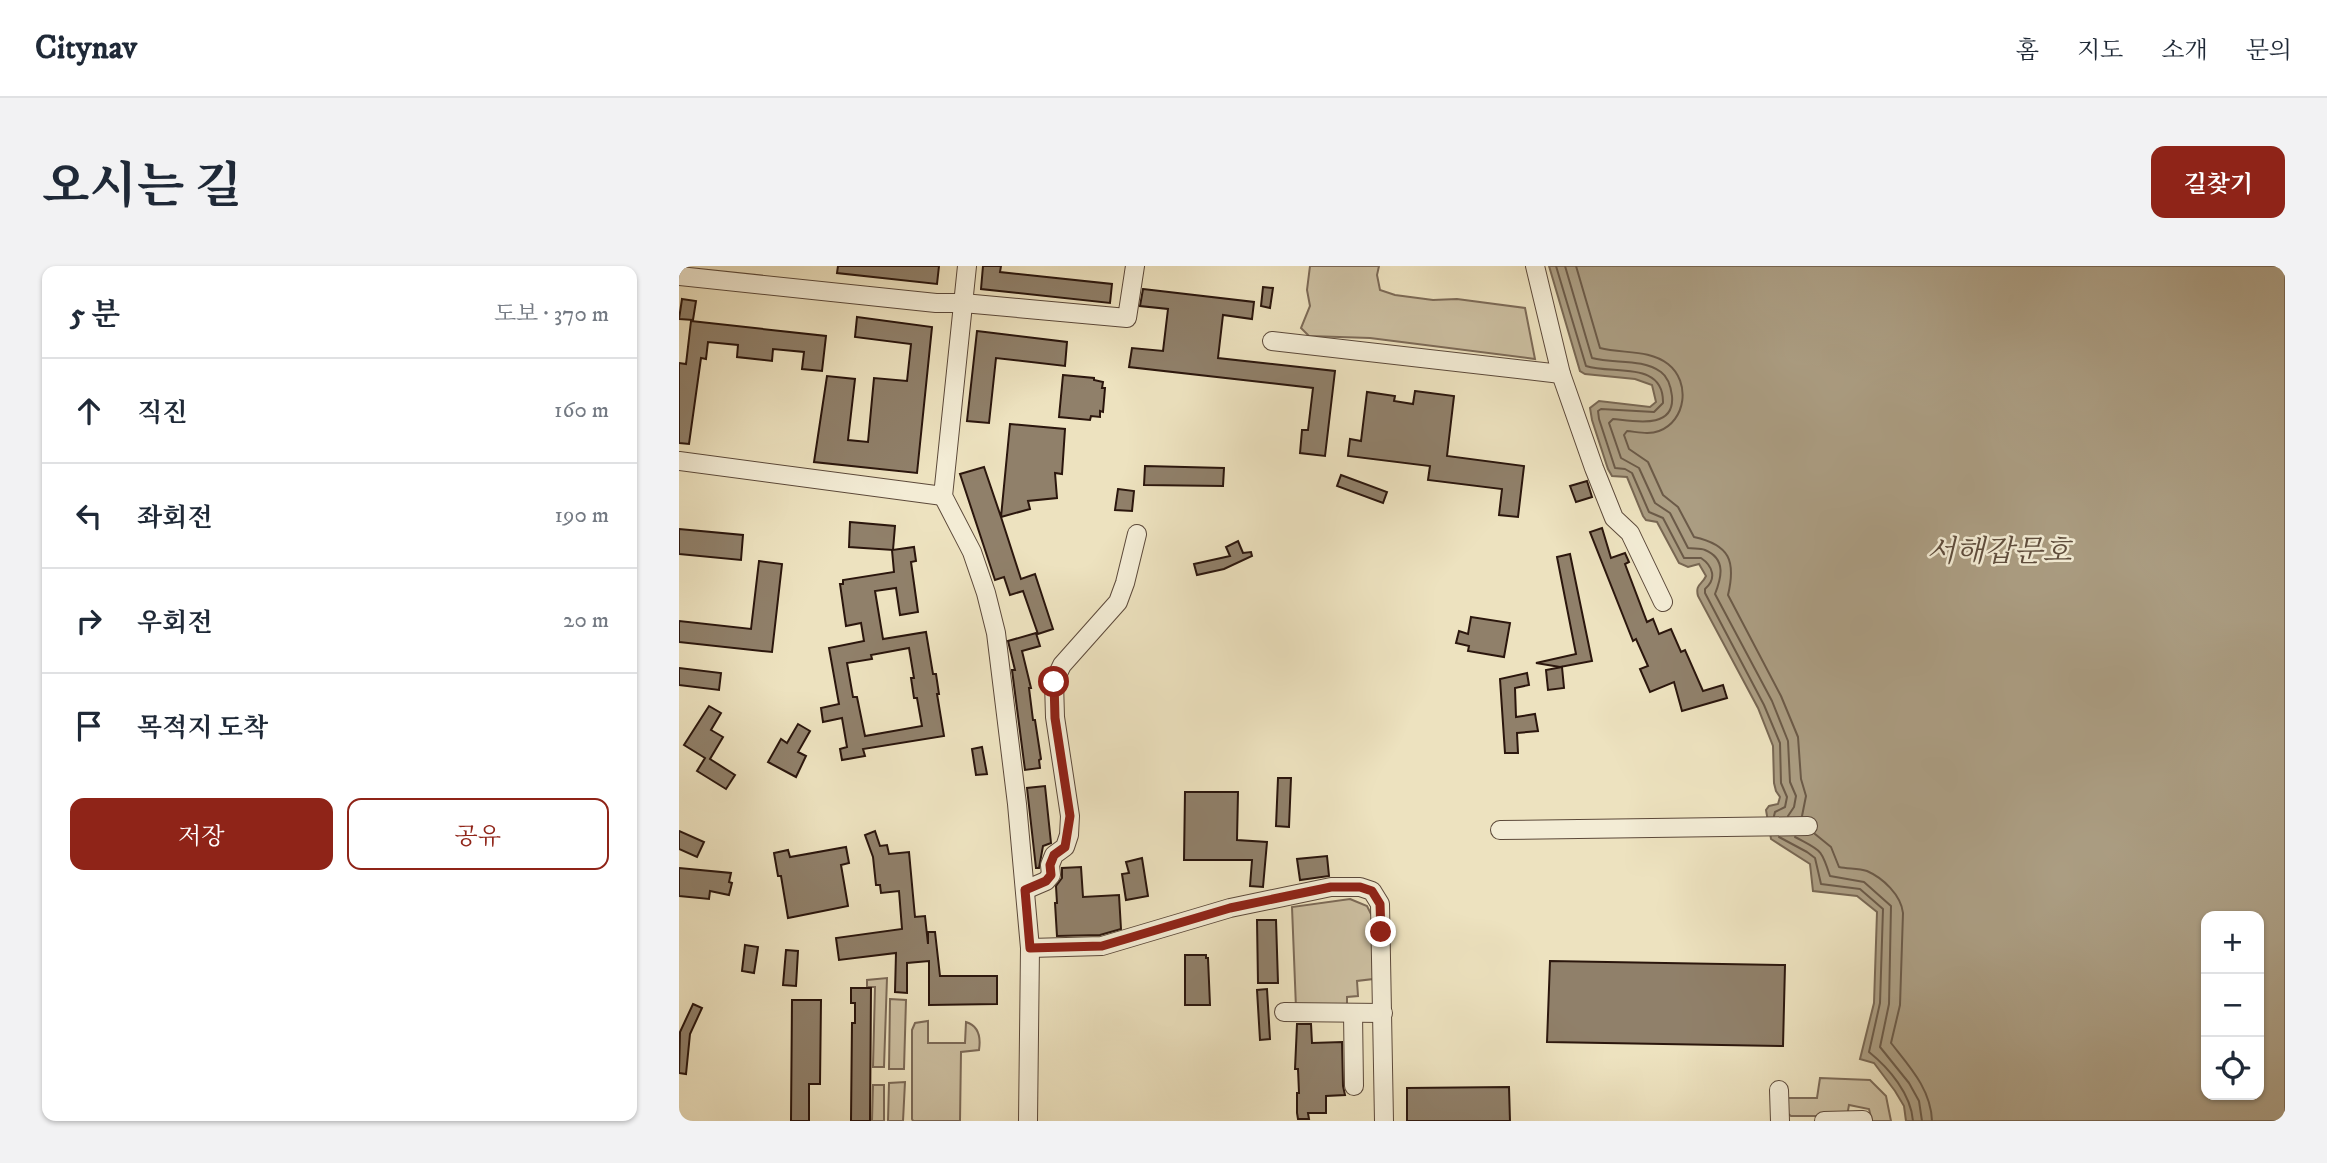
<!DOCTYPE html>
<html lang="ko">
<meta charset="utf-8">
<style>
body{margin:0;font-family:"IM FELL DW Pica","Noto Serif KR",serif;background:#f2f2f3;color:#1f2937}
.controls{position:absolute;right:21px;bottom:21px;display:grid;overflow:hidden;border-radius:14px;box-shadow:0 2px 5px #0004}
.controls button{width:63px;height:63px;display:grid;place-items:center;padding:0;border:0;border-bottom:2px solid #e0e1e3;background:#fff;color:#1f2937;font:35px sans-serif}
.stop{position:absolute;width:21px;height:21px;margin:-16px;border:5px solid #8f2418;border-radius:50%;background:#fff}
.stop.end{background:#8f2418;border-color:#fff;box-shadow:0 2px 7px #0008}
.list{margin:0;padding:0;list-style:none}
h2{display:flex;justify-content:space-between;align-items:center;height:91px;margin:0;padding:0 28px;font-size:30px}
h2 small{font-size:23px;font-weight:400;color:#747a83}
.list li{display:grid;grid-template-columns:46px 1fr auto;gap:21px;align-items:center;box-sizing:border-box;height:105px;padding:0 28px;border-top:2px solid #e0e1e3}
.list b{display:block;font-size:26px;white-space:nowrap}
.list em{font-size:23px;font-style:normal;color:#747a83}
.actions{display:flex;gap:14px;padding:21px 28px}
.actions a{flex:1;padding:16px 0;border:2px solid #8f2418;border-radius:14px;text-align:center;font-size:24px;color:#8f2418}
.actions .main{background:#8f2418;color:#fff}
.icon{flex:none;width:38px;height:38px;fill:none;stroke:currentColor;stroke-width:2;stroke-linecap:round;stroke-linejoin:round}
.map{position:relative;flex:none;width:1606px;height:855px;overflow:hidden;border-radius:14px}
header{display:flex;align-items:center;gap:42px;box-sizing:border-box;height:98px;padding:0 35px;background:#fff;border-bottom:2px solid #e0e1e3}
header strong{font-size:33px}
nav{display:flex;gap:38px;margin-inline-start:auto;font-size:24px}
.intro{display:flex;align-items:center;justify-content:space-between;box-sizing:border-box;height:168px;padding:0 42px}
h1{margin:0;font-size:49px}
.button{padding:18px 32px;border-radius:14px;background:#8f2418;color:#fff;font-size:24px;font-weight:700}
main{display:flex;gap:42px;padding:0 42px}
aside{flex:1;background:#fff;border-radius:14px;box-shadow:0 2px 5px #0004}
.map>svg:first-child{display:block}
</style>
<header>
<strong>Citynav</strong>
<nav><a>홈</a><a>지도</a><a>소개</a><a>문의</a></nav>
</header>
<div class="intro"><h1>오시는 길</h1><a class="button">길찾기</a></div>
<main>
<aside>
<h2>5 분<small>도보 · 370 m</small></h2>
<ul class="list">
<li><svg class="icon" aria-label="ahead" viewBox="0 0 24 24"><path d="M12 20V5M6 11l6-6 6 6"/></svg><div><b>직진</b></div><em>160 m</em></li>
<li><svg class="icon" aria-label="left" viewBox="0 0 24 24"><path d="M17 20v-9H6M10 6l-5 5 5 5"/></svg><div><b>좌회전</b></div><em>190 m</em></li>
<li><svg class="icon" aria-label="right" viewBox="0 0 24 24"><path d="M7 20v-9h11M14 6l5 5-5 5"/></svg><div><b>우회전</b></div><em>20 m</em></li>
<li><svg class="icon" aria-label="arrive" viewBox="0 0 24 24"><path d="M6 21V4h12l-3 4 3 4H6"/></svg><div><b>목적지 도착</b></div></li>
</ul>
<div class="actions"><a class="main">저장</a><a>공유</a></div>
</aside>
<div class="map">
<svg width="1606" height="855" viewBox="0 0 1606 855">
<rect width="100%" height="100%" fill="#ede2bf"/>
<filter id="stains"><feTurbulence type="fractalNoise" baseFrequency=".00286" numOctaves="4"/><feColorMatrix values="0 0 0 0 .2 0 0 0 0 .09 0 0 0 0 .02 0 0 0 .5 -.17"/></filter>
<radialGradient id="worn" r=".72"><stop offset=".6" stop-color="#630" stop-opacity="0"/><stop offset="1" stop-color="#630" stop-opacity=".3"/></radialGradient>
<g fill="#ccbfa1" stroke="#7c6a57" stroke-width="2">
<path d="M 631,0 L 700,0 L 698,9 L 701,24 L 716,29 L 754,34 L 778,33 L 846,42 L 856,93 L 691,72 L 630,70 L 622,62 L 631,40 L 628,24 Z"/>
<path d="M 671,633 L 688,640 L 693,650 L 694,713 L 678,715 L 679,730 L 668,731 L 668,741 L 617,742 L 613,641 Z"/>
<path d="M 208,712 L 205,801 L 194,801 L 196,721 L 188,721 L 188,714 Z"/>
<path d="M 211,733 L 227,734 L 225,803 L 210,803 Z"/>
<path d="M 249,755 L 249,777 L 286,777 L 287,756 C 300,760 302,771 300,784 L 282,786 L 281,855 L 234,855 L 233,853 L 233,764 L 236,757 Z"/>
<path d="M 1141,812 L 1191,814 L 1207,830 L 1212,855 L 1193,855 L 1190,843 L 1170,839 L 1168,850 L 1112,850 L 1108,847 L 1108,832 L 1138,832 Z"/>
<path d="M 226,816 L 224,855 L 209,855 L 210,817 Z"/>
<path d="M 194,819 L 205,819 L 205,855 L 193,855 Z"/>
</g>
<path fill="#ab9d82" stroke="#786753" stroke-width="2" fill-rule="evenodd" d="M 870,0 L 1606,0 L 1606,855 L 1227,855 L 1225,840 L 1216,825 L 1195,797 L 1181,793 L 1195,737 L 1198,646 L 1178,630 L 1134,625 L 1131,598 L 1092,573 L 1087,544 L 1090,540 L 1099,538 L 1101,531 L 1097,525 L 1095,517 L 1094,480 L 1079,442 L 1019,330 C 1016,318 1023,319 1027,310 L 1020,298 L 1009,301 L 1000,297 L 978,256 L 967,254 L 964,250 L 948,211 L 933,210 L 929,203 L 913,154 L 911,142 L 920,135 L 971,141 L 977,136 L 973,119 L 956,113 L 906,108 L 901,105 ZM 1527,650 L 1580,650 L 1580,829 L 1527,829 Z"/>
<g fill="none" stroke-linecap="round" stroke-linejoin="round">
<g stroke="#6b5a48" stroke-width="2">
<path d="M 877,0 L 907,100 C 934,109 985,94 984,137 L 975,146 L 922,143 L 919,145 L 920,153 L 936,202 L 946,203 L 953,207 L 970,246 L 984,252 L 1005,292 L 1022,292 C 1034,300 1038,313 1026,323 L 1026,327 L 1085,439 L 1101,477 L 1102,517 L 1108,531 L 1106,541 L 1096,546 L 1095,550"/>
<path d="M 886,0 L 913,92 C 935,98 963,92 982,106 C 989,111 992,122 993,130 C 996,164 955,155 934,153 L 930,157 L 942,192 L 960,202 L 976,237 L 991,247 L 1009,282 C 1015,283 1021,282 1026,284 C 1048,293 1042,313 1036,328 L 1093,435 L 1109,475 L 1111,516 L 1117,530 L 1115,541 L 1109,550"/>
<path d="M 897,0 L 921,82 C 943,88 970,83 989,98 C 1012,116 1007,155 980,165 C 970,169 959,166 948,165 L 945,169 L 950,183 L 969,196 L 984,229 L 999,241 L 1015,271 C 1051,279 1057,295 1049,329 L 1102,430 L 1119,471 L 1122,513 L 1127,530 L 1123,550"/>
<path d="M 1136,568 L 1152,581 L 1160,601 C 1169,603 1179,602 1188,605 C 1204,612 1222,629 1224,647 L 1221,739 L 1212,777 C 1230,800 1252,823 1253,855"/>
<path d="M 1100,571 L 1128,586 L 1136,592 L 1142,618 L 1181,623 L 1204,643 L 1201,737 L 1190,786 C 1210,802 1232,828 1234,855"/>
<path d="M 1116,571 C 1142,585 1142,582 1151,610 L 1185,616 L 1212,640 L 1210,738 L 1201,781 L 1230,817 L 1240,835 L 1243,855"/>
</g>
</g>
<g fill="#90806a" stroke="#2b160d" stroke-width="2" fill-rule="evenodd">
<path d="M 159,0 L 260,0 L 258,18 L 158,7 Z"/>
<path d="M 304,0 L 322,0 L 321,6 L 433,18 L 431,37 L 302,23 Z"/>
<path d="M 584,21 L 594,22 L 591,42 L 582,40 Z"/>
<path d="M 464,23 L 575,36 L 573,53 L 544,49 L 539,92 L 656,105 L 646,190 L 621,187 L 623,164 L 629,164 L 634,122 L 450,101 L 453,82 L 484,85 L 489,43 L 461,40 Z"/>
<path d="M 3,33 L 17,35 L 14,54 L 0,53 Z"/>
<path d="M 178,51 L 253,61 L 238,207 L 135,196 L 148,110 L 176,113 L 169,174 L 189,176 L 195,112 L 228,115 L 232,78 L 176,71 Z"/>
<path d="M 12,55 L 147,70 L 143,105 L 123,103 L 125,86 L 94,83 L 93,95 L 58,91 L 59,79 L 29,76 L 27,93 L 22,92 L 10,178 L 0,177 L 0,97 L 7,98 Z"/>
<path d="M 298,65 L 388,76 L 386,100 L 317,92 L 310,157 L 288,155 Z"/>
<path d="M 384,109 L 415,112 L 415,114 L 424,116 L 423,122 L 426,122 L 424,146 L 421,145 L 421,151 L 412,150 L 411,154 L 380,151 Z"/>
<path d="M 736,125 L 775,130 L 768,190 L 845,200 L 839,251 L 820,249 L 823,223 L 749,214 L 751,200 L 669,190 L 671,173 L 682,175 L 688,126 L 716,130 L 715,135 L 734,138 Z"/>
<path d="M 331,158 L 386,163 L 383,208 L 376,207 L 378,232 L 349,235 L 351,243 L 322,251 L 342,313 L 356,308 L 374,363 L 359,368 L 344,325 L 331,329 L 325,311 L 316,314 L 281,208 L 305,201 L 322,251 Z"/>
<path d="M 466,200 L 545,202 L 544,220 L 465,219 Z"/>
<path d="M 662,209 L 708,226 L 704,237 L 658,220 Z"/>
<path d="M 908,215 L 913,231 L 897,236 L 891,220 Z"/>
<path d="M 439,223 L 455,225 L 453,245 L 436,244 Z"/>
<path d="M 171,256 L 216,260 L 214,284 L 170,281 Z"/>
<path d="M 923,262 L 932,292 L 946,287 L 950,296 L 946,298 L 968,356 L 974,353 L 980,368 L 992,363 L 1002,386 L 1006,384 L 1024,425 L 1044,419 L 1048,432 L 1003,445 L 995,416 L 971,426 L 961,403 L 969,400 L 957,373 L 954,375 L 911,266 Z"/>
<path d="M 0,263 L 64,269 L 62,294 L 0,288 Z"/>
<path d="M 559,275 L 564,287 L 572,286 L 573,290 L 545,303 L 518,309 L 515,298 L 551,290 L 547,281 Z"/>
<path d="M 235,281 L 237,295 L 232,296 L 239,346 L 221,349 L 217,322 L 196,325 L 204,373 L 247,366 L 254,408 L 257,408 L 260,428 L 258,428 L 265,470 L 184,483 L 186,490 L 163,494 L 161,483 L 168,481 L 163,452 L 144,456 L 142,442 L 160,438 L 150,382 L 185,375 L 182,357 L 167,360 L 161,318 L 164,318 L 164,314 L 215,306 L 213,284 ZM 230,382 L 235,412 L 232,412 L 235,432 L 238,432 L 243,460 L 186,470 L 178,431 L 174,431 L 168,397 L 193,393 L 192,389 Z"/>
<path d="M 891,288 L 913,395 L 881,401 L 857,397 L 897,388 L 878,291 Z"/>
<path d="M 80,295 L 103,298 L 93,386 L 0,376 L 0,355 L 72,363 Z"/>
<path d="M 792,351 L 831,357 L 825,391 L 789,385 L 790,380 L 777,377 L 780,365 L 789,368 Z"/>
<path d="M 357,367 L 361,380 L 343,385 L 352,422 L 350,422 L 354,454 L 356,454 L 362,493 L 360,494 L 361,502 L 346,504 L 333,404 L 336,404 L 329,375 Z"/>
<path d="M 883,401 L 885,422 L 869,424 L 867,404 Z"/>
<path d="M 0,402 L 42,407 L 40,424 L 0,419 Z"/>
<path d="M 848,407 L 850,419 L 836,422 L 837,451 L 856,448 L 859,465 L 838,467 L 839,487 L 826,487 L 821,413 Z"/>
<path d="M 30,440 L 42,447 L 32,464 L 44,471 L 31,493 L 56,509 L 47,523 L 18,505 L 26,492 L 5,479 Z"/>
<path d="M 119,458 L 131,465 L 119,486 L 127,490 L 117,511 L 89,496 L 102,473 L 108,477 Z"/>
<path d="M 303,481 L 308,508 L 297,509 L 293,483 Z"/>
<path d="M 599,512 L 612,512 L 610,561 L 597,560 Z"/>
<path d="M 366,520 L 372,577 L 364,580 L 360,602 L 357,602 L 348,522 Z"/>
<path d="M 506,526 L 559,526 L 558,574 L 588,576 L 584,621 L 571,620 L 573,594 L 505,594 Z"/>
<path d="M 0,565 L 25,576 L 18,591 L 0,583 Z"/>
<path d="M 196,565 L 201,580 L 208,579 L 210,588 L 230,586 L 236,651 L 246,650 L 249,678 L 249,666 L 256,666 L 261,710 L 318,710 L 318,738 L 250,739 L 250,695 L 228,697 L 228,727 L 216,726 L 217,687 L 160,694 L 157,672 L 223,663 L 220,625 L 202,627 L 201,619 L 197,619 L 194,591 L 186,569 Z"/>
<path d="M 167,581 L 170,597 L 162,599 L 169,640 L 109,652 L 102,610 L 99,610 L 95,587 L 109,584 L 111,591 Z"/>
<path d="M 648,590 L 650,610 L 621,614 L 618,593 Z"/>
<path d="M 463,592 L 469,630 L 447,634 L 443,608 L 450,607 L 447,596 Z"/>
<path d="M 402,601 L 404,631 L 440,629 L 442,663 L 421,669 L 378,670 L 376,637 L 378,637 L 377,620 L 383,612 L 383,602 Z"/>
<path d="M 0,602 L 52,607 L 50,616 L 53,617 L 50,629 L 31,625 L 30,633 L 0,630 Z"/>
<path d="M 578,654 L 597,654 L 599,717 L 579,717 Z"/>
<path d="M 66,679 L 79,681 L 75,707 L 63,705 Z"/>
<path d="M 107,684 L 119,685 L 117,720 L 104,719 Z"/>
<path d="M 506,689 L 527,689 L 527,692 L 529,692 L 531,739 L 506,739 Z"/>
<path d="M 871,695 L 1106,699 L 1104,780 L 868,776 Z"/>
<path d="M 172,722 L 192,722 L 191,855 L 172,855 L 173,757 L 176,757 L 176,737 L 172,737 Z"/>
<path d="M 588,723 L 591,773 L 581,774 L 578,724 Z"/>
<path d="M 113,734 L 142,734 L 141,818 L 130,818 L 130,855 L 112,855 Z"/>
<path d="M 14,738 L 23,742 L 11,768 L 7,808 L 0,807 L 1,766 Z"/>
<path d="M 618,758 L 632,758 L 633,777 L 663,776 L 664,820 L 666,829 L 647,830 L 647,847 L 629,847 L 630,853 L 619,853 L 618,847 L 618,827 L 620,827 L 619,803 L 616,803 Z"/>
<path d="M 830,821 L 831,855 L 728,855 L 728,822 Z"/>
</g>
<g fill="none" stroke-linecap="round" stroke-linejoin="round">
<defs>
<g id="minor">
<path d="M 288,0 L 264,230 L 293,286 L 307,327 L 317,367 L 338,538 L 351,682 L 349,855"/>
<path d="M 856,0 L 882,108 L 915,202 L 935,252 L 951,267 L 984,336"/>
<path d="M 0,10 L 257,37 L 284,37 L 448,52 L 456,0"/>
<path d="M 593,75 L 882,108"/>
<path d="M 0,195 L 264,230"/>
<path d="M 821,564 L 1129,560"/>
<path d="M 346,624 L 367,615 L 372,609 L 371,599 L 375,589 L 386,581 L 390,569 L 391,550 L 376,451 L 375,416 L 383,399 L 439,336 L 446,317 L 458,268"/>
<path d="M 351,682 L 423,680 L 551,642 L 652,621 L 681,621 L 693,625 L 701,638 L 705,855"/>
<path d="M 605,746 L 704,747"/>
<path d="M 674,747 L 675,820"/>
<path d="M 1100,824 L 1101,855"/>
<path d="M 1145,855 L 1184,854"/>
</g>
</defs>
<use href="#minor" stroke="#5c493a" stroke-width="20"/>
<use href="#minor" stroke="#f3ecd5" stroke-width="18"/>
</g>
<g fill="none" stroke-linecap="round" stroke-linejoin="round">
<path stroke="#8f2418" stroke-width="9" d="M 375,416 L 376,452 L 391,550 L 386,581 L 375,589 L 371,599 L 372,609 L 367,615 L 346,624 L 351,682 L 423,680 L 551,642 L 652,621 L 681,621 L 693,625 L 701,638 L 702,666"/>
</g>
<g text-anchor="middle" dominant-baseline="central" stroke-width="5" stroke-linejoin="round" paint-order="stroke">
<g font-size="30" font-style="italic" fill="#5e4c3c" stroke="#f3ecd5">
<text x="1320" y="286">서해갑문호</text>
</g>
</g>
<rect width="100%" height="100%" filter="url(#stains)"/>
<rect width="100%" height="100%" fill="url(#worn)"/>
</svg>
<div class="controls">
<button>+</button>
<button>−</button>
<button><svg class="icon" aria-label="locate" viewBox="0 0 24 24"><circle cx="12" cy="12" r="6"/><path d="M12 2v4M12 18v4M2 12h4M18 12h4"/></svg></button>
</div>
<div class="stop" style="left:375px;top:416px"></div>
<div class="stop end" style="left:702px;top:666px"></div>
</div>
</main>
